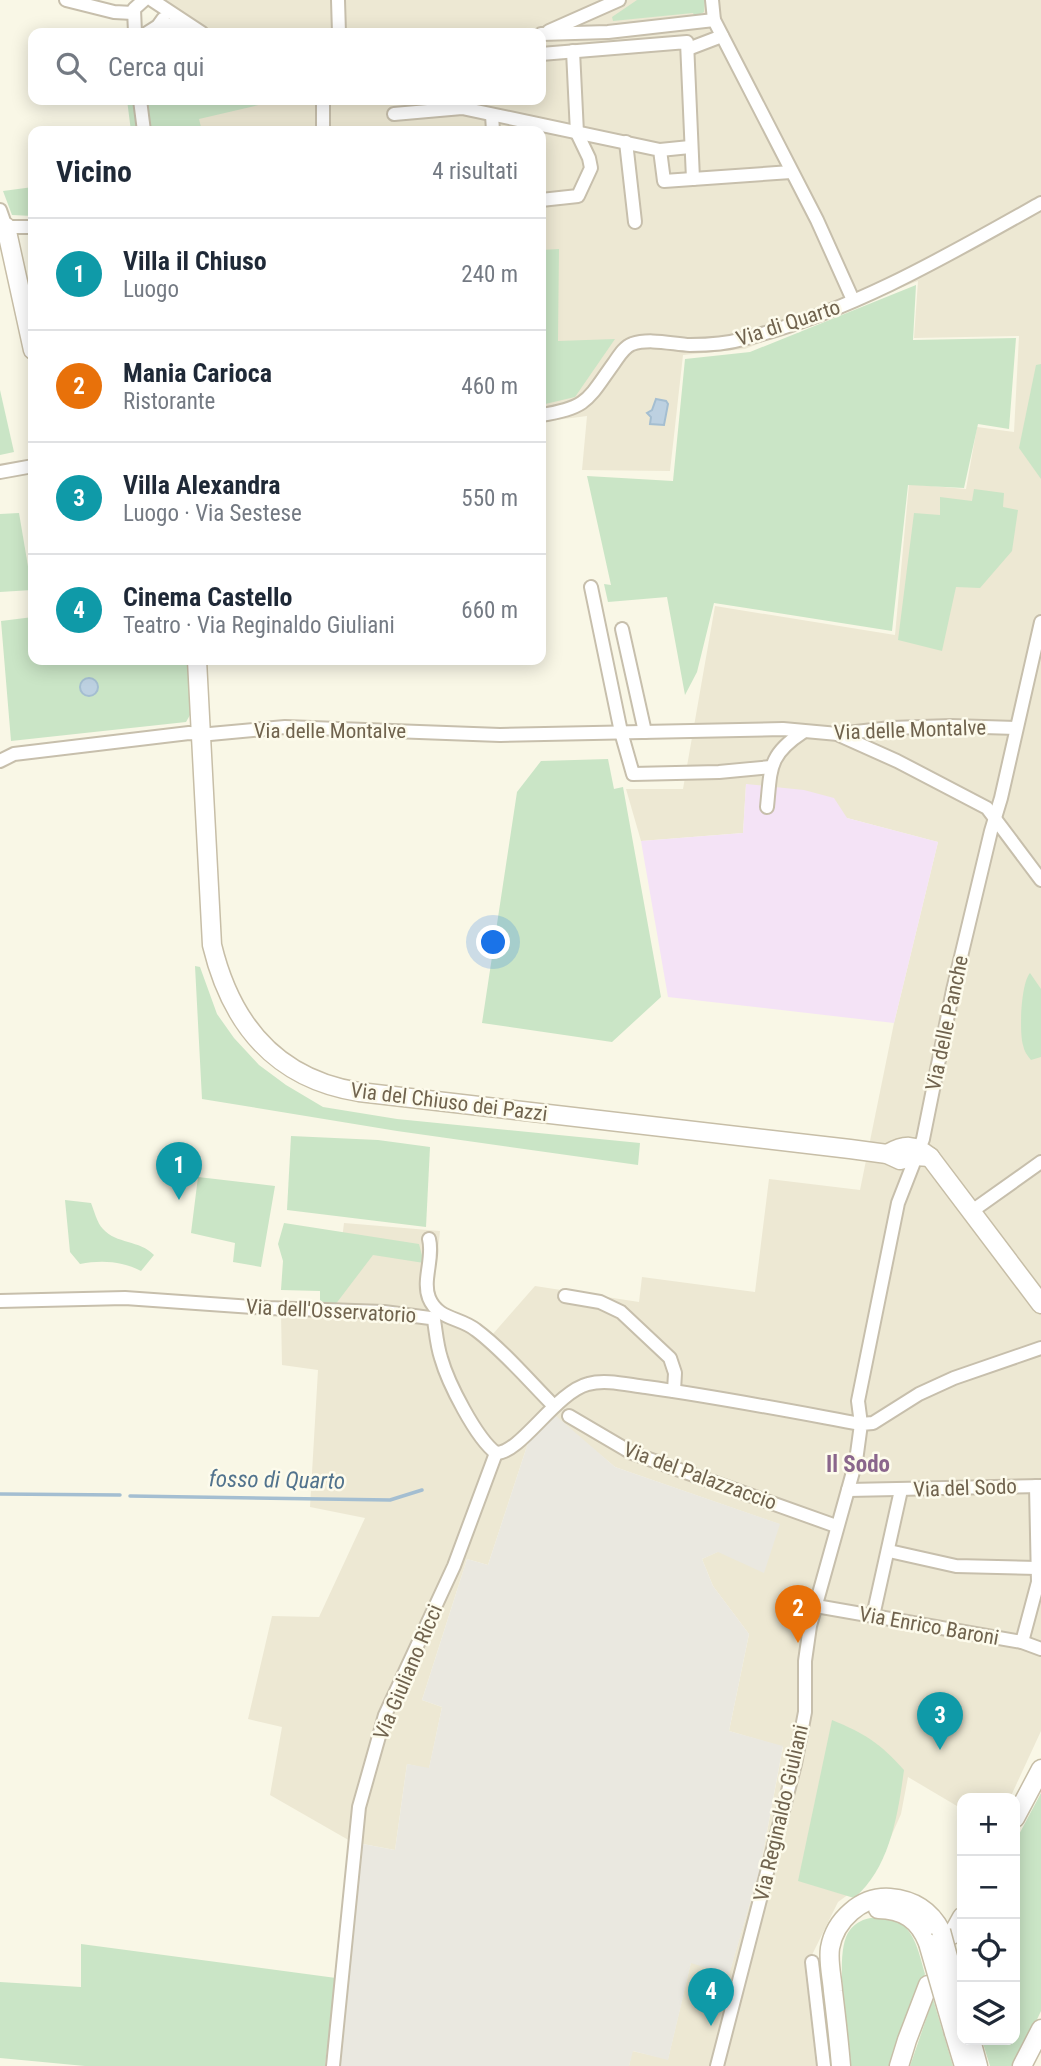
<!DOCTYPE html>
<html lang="it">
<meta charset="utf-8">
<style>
body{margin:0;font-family:"Roboto Condensed",sans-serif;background:#f2f2f3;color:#1f2937}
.controls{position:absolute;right:21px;bottom:21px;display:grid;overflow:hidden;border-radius:14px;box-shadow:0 4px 18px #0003}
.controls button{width:63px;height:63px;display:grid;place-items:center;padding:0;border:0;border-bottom:2px solid #e0e1e3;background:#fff;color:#1f2937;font:35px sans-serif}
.you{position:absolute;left:494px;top:943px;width:24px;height:24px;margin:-18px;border:5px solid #fff;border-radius:50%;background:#1a73e8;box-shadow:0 0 0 10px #1a73e833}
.badge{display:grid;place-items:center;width:46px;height:46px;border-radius:50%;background:#715b47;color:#fff;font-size:23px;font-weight:700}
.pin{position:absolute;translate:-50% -58px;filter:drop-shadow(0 2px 4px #0008)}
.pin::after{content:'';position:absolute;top:37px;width:24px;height:21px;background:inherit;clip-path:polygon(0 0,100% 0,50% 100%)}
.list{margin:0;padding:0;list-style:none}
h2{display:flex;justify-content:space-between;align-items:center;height:91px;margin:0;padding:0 28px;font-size:30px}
h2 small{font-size:23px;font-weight:400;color:#747a83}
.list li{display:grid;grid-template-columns:46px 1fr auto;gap:21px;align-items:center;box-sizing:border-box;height:112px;padding:0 28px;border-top:2px solid #e0e1e3}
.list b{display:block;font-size:26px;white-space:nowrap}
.list p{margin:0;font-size:23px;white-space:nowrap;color:#747a83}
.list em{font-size:23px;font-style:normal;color:#747a83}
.icon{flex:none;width:38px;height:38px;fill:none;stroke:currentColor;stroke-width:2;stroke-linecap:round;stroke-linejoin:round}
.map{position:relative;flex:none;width:1041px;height:2066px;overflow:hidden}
.search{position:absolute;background:#fff;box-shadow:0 4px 18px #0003;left:28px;top:28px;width:518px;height:77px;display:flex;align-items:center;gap:18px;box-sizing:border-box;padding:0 24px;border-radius:14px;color:#747a83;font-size:26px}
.panel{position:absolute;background:#fff;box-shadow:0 4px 18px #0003;left:28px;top:126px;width:518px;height:539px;border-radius:14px}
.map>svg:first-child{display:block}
</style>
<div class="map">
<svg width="1041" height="2066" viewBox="0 0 1041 2066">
<rect width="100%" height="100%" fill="#f9f7e6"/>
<path fill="#ede8d3" d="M 155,0 L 1041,0 L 1041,1731 L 1010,1798 L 962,1798 L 962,1809 L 908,1777 L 901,1814 L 881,1859 L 868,1880 L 838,1902 L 811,1957 L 818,2066 L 629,2066 L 632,2051 L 668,2059 L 691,1962 L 729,1974 L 760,1869 L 783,1747 L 729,1731 L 749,1634 L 713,1586 L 702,1559 L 779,1524 L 615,1467 L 554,1416 L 529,1440 L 488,1565 L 467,1559 L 422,1700 L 442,1707 L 429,1769 L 407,1764 L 395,1850 L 352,1842 L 270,1795 L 282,1727 L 248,1719 L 272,1616 L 319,1617 L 365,1518 L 310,1507 L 318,1370 L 282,1365 L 281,1314 L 333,1313 L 344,1223 L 440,1231 L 434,1288 L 442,1311 L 478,1322 L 492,1335 L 535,1286 L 639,1302 L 642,1277 L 755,1292 L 769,1179 L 860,1190 L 894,1023 L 938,842 L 847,818 L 746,784 L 743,833 L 641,841 L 626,789 L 683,789 L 715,606 L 895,635 L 909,484 L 966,489 L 977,427 L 1014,432 L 1019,336 L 914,338 L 918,281 L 745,349 L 683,355 L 670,471 L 582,470 L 587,416 L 541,422 L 541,131 L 198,131 L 189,100 L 541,100 L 541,33 L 167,33 Z"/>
<path fill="#eae8e0" d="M 555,1415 L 615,1467 L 780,1524 L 764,1573 L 718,1552 L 702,1559 L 713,1586 L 749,1634 L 729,1731 L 783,1746 L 760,1869 L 729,1975 L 691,1963 L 668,2060 L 633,2051 L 629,2066 L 329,2066 L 352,1842 L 395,1850 L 407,1764 L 429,1768 L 442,1707 L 422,1700 L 467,1559 L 488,1565 L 529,1440 Z"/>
<path fill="#f4e3f6" d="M 746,784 L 804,790 L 834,798 L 847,818 L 938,842 L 894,1023 L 668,997 L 641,841 L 743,833 Z"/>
<g fill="#cae5c6">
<path d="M 637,0 L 705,0 L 704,12 L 695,17 L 693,13 L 613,21 L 612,17 Z"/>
<path d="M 127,100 L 263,100 L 263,104 L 199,119 L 202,131 L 131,131 Z"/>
<path d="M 33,187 L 33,216 L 12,215 L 3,191 Z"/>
<path d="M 559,249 L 558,341 L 615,339 L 575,397 L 541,405 L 541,250 Z"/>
<path d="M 916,285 L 913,340 L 1016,338 L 1009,429 L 978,424 L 964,488 L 908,485 L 892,631 L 714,603 L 697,672 L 685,695 L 667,597 L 608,602 L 604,584 L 611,585 L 587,476 L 673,481 L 685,359 L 750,352 Z"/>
<path d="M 1041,364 L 1041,479 L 1019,448 L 1036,365 Z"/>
<path d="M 0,390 L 14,452 L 0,455 Z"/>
<path d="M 974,489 L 1004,493 L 1003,507 L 1018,510 L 1012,551 L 980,588 L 956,587 L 942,651 L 898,640 L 914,513 L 940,515 L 940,497 L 972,501 Z"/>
<path d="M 19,513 L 32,590 L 0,592 L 0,514 Z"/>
<path d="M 33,617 L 33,660 L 188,660 L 190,715 L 186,722 L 11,741 L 1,621 Z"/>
<path d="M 608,759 L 614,789 L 623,787 L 661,997 L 612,1042 L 482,1023 L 517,792 L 541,761 Z"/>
<path d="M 195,966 L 200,967 L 217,1014 L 234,1038 L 259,1065 L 286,1085 L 323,1107 L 397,1119 L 640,1143 L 638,1165 L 397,1131 L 202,1099 Z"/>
<path d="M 1030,973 L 1041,989 L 1041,1057 L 1031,1060 C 1027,1055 1024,1051 1023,1045 C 1019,1031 1021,983 1030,973 Z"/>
<path d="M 291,1136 L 378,1140 L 430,1147 L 426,1227 L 287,1210 Z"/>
<path d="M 198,1177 L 275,1186 L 261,1267 L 233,1262 L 235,1243 L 191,1233 Z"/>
<path d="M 65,1200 L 91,1203 C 94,1210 97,1223 103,1229 C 116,1244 140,1240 154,1255 L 141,1271 C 122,1261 101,1260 80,1264 L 70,1252 Z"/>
<path d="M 284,1223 L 419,1244 L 424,1263 L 373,1255 L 335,1305 L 320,1306 L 320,1291 L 281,1290 L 283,1261 L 278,1244 Z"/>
<path d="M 832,1720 C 864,1733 880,1743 904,1770 C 898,1814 890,1868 854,1898 L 798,1881 Z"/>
<path d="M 1041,1793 L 1041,2011 L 1015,2066 L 990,2066 L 982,2040 L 1015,2040 L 1015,1842 Z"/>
<path d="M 890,1916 C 915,1928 918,1950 925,1974 L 902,2025 L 890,2066 L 851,2066 C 849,2037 832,1951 850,1930 C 860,1917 875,1917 890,1916 Z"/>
<path d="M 81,1944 L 336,1978 L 325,2066 L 85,2066 L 0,2058 L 0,1982 L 81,1987 Z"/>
<path d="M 933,1999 L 953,2066 L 910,2066 Z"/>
</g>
<g fill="#bdd1e1" stroke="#a4bed1" stroke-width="2">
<path d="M 656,399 L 666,401 L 668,404 L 664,425 L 650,424 L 651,417 L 647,413 L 652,410 Z"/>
<circle cx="89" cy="687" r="9"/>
</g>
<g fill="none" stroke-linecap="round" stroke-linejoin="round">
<g stroke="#a4bed1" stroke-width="3.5">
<path d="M 0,1494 L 120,1495"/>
<path d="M 130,1496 L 390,1500 L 422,1490"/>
</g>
<defs>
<g id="street">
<path d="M 66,0 L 114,12 L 133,13"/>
<path d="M 152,0 L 202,33"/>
<path d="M 338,0 L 339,33"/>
<path d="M 712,0 L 714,20 L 817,220 L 853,300"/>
<path d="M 158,26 L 169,25 L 189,29"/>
<path d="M 549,31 L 619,0"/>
<path d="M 135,33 L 134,9 L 144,0"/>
<path d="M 147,33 L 158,26 L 163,19"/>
<path d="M 541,34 L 608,32 L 714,20"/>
<path d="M 688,49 L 722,36"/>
<path d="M 541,54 L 687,42 L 693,179"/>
<path d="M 140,100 L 144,131"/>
<path d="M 323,100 L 323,131"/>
<path d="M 394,114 L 462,108 L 660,150 L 664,181 L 791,172"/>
<path d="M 492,115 L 493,131"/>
<path d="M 626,142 L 635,222"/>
<path d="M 660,150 L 690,147"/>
<path d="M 541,200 L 578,196 L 591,168 L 589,158 L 577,133 L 573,51"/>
<path d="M 0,210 L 6,227 L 33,227"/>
<path d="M 541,415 C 588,408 588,399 614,363 C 619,356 624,347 632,344 C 650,338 672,344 690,345 C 708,345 726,344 743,339 C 849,313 947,256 1041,203"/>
<path d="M 0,472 L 33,466"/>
<path d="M 591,587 L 621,732 L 633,774 L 719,772 L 771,767"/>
<path d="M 622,629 L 645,732"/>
<path d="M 839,735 L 897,761 L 987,808 L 1041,880"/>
<path d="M 0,761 L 14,754 L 189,733 L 210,734 L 285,727 L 500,735 L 783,729 L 838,734 L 891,728 L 951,726 L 1016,728"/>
<path d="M 767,807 C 771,768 768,755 803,732"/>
<path d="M 972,1211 L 1041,1162"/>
<path d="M 429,1239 C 434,1258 422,1280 429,1298 C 438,1320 460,1317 476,1330 C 503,1350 530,1382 554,1406"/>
<path d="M 565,1296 L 600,1302 L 621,1312 L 670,1358 L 675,1373 L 674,1391"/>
<path d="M 0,1301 L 125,1298 L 267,1308 L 384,1312 L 430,1318 L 434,1320 C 436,1333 437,1346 441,1358 C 448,1383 476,1438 496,1453"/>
<path d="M 569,1416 L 632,1453 L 836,1526"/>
<path d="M 496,1453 C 520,1454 556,1392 588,1384 C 606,1379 628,1385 646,1387 C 718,1397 790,1411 861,1424 L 858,1401 L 898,1203 L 923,1139 L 953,990 L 991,831 L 1001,798 L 1041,622"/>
<path d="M 848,1490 L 1041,1486"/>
<path d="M 889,1551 L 956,1566 L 1037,1568"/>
<path d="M 816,1606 L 1022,1642 L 1041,1649"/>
<path d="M 873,1616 L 901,1490"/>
<path d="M 1022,1642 L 1038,1582 L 1036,1486"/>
<path d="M 812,1962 L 824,2066"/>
<path d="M 333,2066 L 359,1807 L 385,1715 L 454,1566 L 496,1453"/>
<path d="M 717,2066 L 795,1764 L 805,1712 L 805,1661 L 810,1626 L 856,1461 L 861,1424 L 873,1423 L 919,1394 L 954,1378 L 1041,1348"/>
</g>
<g id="secondary">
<path d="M 0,228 L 6,227 L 33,350"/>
<path d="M 197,660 L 212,945 C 231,1024 276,1079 359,1092 L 850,1149 L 887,1154 L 900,1160 L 915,1156 L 930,1157"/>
<path d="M 887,1154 C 905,1144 914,1144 930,1157 L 1041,1304"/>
<path d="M 1015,1818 L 1041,1769"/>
<path d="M 878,1909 C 903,1909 919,1920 928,1943"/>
<path d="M 952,1935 L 962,1917"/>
<path d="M 954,2033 L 964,2066"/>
<path d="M 971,2040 L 978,2066"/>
<path d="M 841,2066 C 839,2041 836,2016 833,1991 C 832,1977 828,1962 830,1948 C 835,1920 861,1896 890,1898 C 914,1900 930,1910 941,1931"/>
<path d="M 899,2066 L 907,2040 L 928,1985"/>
<path d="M 1022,2066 L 1041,2029"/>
</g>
</defs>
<use href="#street" stroke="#c7bfac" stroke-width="16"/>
<use href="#secondary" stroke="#c7bea7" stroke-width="21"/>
<use href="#street" stroke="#fff" stroke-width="12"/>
<use href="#secondary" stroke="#fff" stroke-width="18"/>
<defs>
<g id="secondary-bridge">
<path d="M 941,1931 L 962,2009"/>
<path d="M 928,1943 L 954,2033"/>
</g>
</defs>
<use href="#secondary-bridge" stroke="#c7bea7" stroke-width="21" stroke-linecap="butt"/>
<use href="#secondary-bridge" stroke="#fff" stroke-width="18"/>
</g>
<g text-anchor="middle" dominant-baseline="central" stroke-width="5" stroke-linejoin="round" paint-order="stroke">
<g font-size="21" fill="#70634e" stroke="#fdfbec">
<text transform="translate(788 323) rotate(-18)">Via di Quarto</text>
<text transform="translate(910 730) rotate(-2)">Via delle Montalve</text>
<text x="330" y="731">Via delle Montalve</text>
<text transform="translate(947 1023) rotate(-78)">Via delle Panche</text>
<text transform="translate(449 1102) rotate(7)">Via del Chiuso dei Pazzi</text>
<text transform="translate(331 1311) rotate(3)">Via dell'Osservatorio</text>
<text transform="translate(700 1476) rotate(20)">Via del Palazzaccio</text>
<text transform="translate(965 1488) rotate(-2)">Via del Sodo</text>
<text transform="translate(929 1626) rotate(10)">Via Enrico Baroni</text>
<text transform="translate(408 1672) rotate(-67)">Via Giuliano Ricci</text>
<text transform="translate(781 1813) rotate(-77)">Via Reginaldo Giuliani</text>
</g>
<g font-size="23" font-weight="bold" fill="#8a668c" stroke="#fdfbec">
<text x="858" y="1464">Il Sodo</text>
</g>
<g font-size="23" font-style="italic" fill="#52738d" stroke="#fdfbec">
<text transform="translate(277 1480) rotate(1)">fosso di Quarto</text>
</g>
</g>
</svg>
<div class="controls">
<button>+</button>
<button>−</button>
<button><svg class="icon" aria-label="locate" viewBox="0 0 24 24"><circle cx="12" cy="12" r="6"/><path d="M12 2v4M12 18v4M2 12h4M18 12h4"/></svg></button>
<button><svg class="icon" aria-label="layers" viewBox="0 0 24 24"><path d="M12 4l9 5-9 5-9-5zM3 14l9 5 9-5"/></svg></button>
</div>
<div class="you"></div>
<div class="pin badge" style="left:179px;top:1200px;background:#0f9aa8">1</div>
<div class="pin badge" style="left:798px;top:1643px;background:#e8710a">2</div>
<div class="pin badge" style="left:940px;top:1750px;background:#0f9aa8">3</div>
<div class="pin badge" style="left:711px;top:2026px;background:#0f9aa8">4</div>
<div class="search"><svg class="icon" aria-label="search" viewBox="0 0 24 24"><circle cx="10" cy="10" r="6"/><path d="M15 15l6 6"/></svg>Cerca qui</div>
<section class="panel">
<h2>Vicino<small>4 risultati</small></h2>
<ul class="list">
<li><span class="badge" style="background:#0f9aa8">1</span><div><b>Villa il Chiuso</b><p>Luogo</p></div><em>240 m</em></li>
<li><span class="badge" style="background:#e8710a">2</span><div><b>Mania Carioca</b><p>Ristorante</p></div><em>460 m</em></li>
<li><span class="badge" style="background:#0f9aa8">3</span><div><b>Villa Alexandra</b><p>Luogo · Via Sestese</p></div><em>550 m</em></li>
<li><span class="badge" style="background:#0f9aa8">4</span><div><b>Cinema Castello</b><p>Teatro · Via Reginaldo Giuliani</p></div><em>660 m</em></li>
</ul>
</section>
</div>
